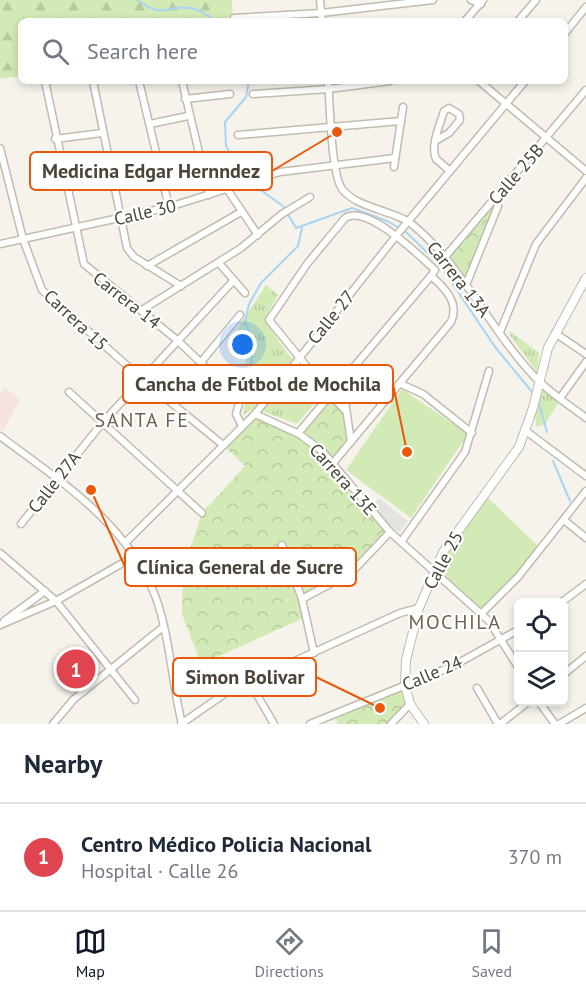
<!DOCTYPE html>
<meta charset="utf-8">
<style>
body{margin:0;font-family:"PT Sans",sans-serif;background:#f6f6f7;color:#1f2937}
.controls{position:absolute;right:18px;bottom:18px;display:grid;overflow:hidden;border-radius:9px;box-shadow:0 3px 9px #0003}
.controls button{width:54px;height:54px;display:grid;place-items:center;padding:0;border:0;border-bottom:2px solid #e0e1e3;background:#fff;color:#1f2937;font:30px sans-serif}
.you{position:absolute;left:243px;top:345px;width:21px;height:21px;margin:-15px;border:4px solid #fff;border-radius:50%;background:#1a73e8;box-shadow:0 0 0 9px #1a73e833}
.badge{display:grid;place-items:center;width:39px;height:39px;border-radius:50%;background:#111827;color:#fff;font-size:20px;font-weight:700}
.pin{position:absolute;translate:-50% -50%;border:3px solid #fff;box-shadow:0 2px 6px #0006}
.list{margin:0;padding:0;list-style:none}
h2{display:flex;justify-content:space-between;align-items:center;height:78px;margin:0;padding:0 24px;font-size:26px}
h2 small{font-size:20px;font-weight:400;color:#747a83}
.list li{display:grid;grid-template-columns:39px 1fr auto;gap:18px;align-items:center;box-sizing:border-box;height:108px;padding:0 24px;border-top:2px solid #e0e1e3}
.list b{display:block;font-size:22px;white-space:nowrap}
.list p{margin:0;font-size:20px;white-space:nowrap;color:#747a83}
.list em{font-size:20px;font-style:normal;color:#747a83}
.icon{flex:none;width:33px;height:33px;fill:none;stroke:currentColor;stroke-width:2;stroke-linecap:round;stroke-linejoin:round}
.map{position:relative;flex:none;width:586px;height:724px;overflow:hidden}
.search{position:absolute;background:#fff;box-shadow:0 3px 9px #0003;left:18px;right:18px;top:18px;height:66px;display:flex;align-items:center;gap:15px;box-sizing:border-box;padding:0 21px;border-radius:9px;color:#747a83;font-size:22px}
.sheet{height:186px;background:#fff}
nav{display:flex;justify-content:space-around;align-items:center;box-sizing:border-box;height:84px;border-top:2px solid #e0e1e3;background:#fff;font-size:16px;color:#747a83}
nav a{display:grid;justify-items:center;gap:3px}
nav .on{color:#111827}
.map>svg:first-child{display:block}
</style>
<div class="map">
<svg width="586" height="724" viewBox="0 0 586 724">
<defs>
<pattern id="grass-tufts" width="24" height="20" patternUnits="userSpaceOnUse" patternTransform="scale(1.5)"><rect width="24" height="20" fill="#d2eab5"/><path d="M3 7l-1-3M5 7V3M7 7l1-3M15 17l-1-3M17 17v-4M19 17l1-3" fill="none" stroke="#b6ca9c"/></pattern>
<pattern id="forest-firs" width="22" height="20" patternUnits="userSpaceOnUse" patternTransform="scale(1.5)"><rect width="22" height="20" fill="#d2eab5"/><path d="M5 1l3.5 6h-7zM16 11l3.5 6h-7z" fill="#b6ca9c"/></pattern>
<pattern id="park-crowns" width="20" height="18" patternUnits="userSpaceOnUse" patternTransform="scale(1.5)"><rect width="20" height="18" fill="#d2eab5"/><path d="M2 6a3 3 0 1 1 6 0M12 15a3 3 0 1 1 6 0" fill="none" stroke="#b6ca9c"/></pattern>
</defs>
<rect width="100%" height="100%" fill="#f6f3ec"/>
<g fill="#f6e3e0">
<path d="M 4,387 L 20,400 L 3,430 L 0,428 L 0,395 Z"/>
<path d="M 74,652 L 91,675 L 79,684 L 61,663 Z"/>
</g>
<g fill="url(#grass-tufts)">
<path d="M 266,285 L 278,295 L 264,320 L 288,354 L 324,392 L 297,424 L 254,408 L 243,415 L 245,402 L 238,389 C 247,367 251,351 236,331 Z"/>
<path d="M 510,331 L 539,353 L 537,372 L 509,334 Z"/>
<path d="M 543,390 L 559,402 L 545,424 L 536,427 L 535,412 Z"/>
</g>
<path fill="url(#forest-firs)" d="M 0,0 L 232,0 L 233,21 L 21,21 L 21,76 L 0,79 Z"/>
<g fill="url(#park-crowns)">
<path d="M 492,202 L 496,206 L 466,285 L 445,257 Z"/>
<path d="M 330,395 L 346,411 L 351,442 L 334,463 L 390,532 L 352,572 L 302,599 L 306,617 L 201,664 L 182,614 L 183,570 L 202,513 L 245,466 L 223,445 L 255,414 L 300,431 Z"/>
<path d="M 405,685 L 410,704 L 391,724 L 338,724 L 334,713 Z"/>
</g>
<g fill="#d2eab5">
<path d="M 402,389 L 468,434 L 411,518 L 346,470 Z"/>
<path d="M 484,494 L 541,549 L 482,613 L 434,569 Z"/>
</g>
<path fill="#e5e3e0" d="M 379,498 L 408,521 L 399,533 L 372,507 Z"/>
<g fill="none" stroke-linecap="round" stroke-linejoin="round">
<g stroke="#a9d4f2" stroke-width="2">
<path d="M 137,0 C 165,20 165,4 190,8 C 199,9 209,16 215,21"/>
<path d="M 246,180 L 226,146 L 225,122 L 246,97 L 249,81"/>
<path d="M 251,183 L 283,206 L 296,228 L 352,208 L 387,221 L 406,232 L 440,265 L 495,347 L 533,393"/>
<path d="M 538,400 L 547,432"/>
<path d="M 250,403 L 252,342 L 245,321 L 249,304 L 261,283 L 298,246 L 302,228"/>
<path d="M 553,461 L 570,501"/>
</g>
<defs>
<g id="minor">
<path d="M 320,0 L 322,21"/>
<path d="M 471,0 L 481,4"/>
<path d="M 234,18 L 321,13 L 433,0"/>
<path d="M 465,21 L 483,0"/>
<path d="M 518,21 L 536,0"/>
<path d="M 565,33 L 586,7"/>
<path d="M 45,81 L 84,264 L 177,340 L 240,400 L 236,414 L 242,426"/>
<path d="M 93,81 L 127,248 L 134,257 L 181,286"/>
<path d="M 139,81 L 169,207"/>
<path d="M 182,81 L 209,195"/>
<path d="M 328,81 C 330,104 331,173 342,189 C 359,210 394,209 414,226 C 463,267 489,328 533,375 C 548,392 568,404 586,418"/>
<path d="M 479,81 L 586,171"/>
<path d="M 253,94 L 329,89 L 390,81"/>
<path d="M 185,99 L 230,94"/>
<path d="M 150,124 L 188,116"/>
<path d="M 238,135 L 401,121"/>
<path d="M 55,139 L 102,133"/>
<path d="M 435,141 L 449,133 L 460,120 L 459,114 L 449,108 L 444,111 C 440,125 430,145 436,159 L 450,171"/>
<path d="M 0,148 L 23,239 L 42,290 L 141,378 L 223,445"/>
<path d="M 394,167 L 403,107"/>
<path d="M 227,189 L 258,235"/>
<path d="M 0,244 L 169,207 L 280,172 L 395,158"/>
<path d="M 445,257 L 586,90"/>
<path d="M 219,263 L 245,293"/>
<path d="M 147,266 L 241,212"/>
<path d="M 466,285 L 498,206 L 495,197"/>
<path d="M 142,310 L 241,248 L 282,214 L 310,197"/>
<path d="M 500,332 L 536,244 L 586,178"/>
<path d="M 555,333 L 586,354"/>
<path d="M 201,362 L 240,315"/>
<path d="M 342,381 L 351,442"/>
<path d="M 401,384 L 423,394 L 472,433"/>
<path d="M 69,392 L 202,513"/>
<path d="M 560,398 L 586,362"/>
<path d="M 255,414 L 299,434 L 322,451 L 390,532 L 489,621 L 518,667"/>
<path d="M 526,431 L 586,476"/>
<path d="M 299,434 L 300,431 L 342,381 L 431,276 L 435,270 C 419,255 367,204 345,218 L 307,264 L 269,320 L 330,395 L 346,411"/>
<path d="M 0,436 C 61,482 128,523 156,598 C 170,638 172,683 182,724"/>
<path d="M 333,463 L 451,322 C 460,303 445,288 431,276"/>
<path d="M 564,520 L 586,538"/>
<path d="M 21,524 L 103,422 L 234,280"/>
<path d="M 126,542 L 255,414 L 400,231 L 525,81"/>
<path d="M 401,542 L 465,452 L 489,371"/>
<path d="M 282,545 L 302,599 L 314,653"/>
<path d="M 0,553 L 56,601 L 135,700"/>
<path d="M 302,599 L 352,572 L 390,532"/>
<path d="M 562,602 L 586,584"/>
<path d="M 482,613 L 518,577 L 586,491"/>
<path d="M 4,621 L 45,591"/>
<path d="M 0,625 L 56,601 L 135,556"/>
<path d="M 564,674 L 586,656"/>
<path d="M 249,681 L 274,724"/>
<path d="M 477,688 L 498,724"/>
<path d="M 539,702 L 555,724"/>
<path d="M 53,724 L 74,699 L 163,627"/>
<path d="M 181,724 L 227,692 L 400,613 L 419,608"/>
<path d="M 310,724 L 453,666 L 518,630"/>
<path d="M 391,724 L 410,704"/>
<path d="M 500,724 L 528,702"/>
<path d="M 559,724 L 586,708"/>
</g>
<path id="tertiary" d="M 424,724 L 410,704 L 405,685 L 406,660 L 419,608 L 443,552 L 519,447 L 533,408 L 548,348 L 586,278"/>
</defs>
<use href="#minor" stroke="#c2bbae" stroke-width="9"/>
<use href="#tertiary" stroke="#c2bbae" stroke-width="10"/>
<use href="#minor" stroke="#fff" stroke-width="6"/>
<use href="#tertiary" stroke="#fff" stroke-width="8"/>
</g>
<g text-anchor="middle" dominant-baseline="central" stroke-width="4.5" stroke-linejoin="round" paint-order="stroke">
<g font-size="18" fill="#4b4439" stroke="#fff">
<text transform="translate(516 174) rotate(-49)">Calle 25B</text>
<text transform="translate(145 212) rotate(-13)">Calle 30</text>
<text transform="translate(459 279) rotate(52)">Carrera 13A</text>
<text transform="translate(127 300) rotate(38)">Carrera 14</text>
<text transform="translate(331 317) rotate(-51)">Calle 27</text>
<text transform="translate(76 320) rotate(43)">Carrera 15</text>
<text transform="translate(343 479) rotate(48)">Carrera 13E</text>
<text transform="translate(54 482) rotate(-52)">Calle 27A</text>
<text transform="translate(443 560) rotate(-62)">Calle 25</text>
<text transform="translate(432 673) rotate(-23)">Calle 24</text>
</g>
<g font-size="20" letter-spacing="1.5" fill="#6e6250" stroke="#fff">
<text x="142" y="420">SANTA FE</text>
<text x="455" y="622">MOCHILA</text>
</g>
</g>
<path fill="none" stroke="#e8590c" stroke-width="2" d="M337 132L272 171M407 452L393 384M91 490L125 567M380 708L316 677"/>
<g fill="#e8590c" stroke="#fff" stroke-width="2">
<circle cx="337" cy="132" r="6"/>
<circle cx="407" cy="452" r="6"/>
<circle cx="91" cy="490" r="6"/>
<circle cx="380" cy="708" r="6"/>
</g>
<g fill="#fff" stroke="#e8590c" stroke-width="2">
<rect x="30" y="152" width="242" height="38" rx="6"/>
<rect x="123" y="365" width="270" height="38" rx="6"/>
<rect x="125" y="548" width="231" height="38" rx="6"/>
<rect x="173" y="658" width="143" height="38" rx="6"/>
</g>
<g font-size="20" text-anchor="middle" font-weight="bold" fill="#4b4439">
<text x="151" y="178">Medicina Edgar Hernndez</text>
<text x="258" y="391">Cancha de Fútbol de Mochila</text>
<text x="240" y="574">Clínica General de Sucre</text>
<text x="245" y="684">Simon Bolivar</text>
</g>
</svg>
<div class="controls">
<button><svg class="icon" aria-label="locate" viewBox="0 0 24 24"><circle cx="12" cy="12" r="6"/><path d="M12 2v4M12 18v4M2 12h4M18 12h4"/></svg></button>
<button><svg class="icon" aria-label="layers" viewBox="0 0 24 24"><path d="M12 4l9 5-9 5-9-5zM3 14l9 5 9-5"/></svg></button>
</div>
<div class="you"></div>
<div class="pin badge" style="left:76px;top:669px;background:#e0444e">1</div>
<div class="search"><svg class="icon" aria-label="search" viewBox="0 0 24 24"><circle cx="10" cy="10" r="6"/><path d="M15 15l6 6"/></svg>Search here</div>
</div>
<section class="sheet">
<h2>Nearby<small></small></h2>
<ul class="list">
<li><span class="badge" style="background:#e0444e">1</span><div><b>Centro Médico Policia Nacional</b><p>Hospital · Calle 26</p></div><em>370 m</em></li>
</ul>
</section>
<nav>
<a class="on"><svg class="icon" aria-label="map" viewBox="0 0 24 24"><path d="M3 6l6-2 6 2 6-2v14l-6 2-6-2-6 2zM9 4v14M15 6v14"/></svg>Map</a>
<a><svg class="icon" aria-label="directions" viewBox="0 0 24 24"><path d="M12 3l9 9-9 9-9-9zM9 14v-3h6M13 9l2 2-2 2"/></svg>Directions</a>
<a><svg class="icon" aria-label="saved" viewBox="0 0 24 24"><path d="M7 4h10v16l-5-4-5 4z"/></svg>Saved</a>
</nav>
